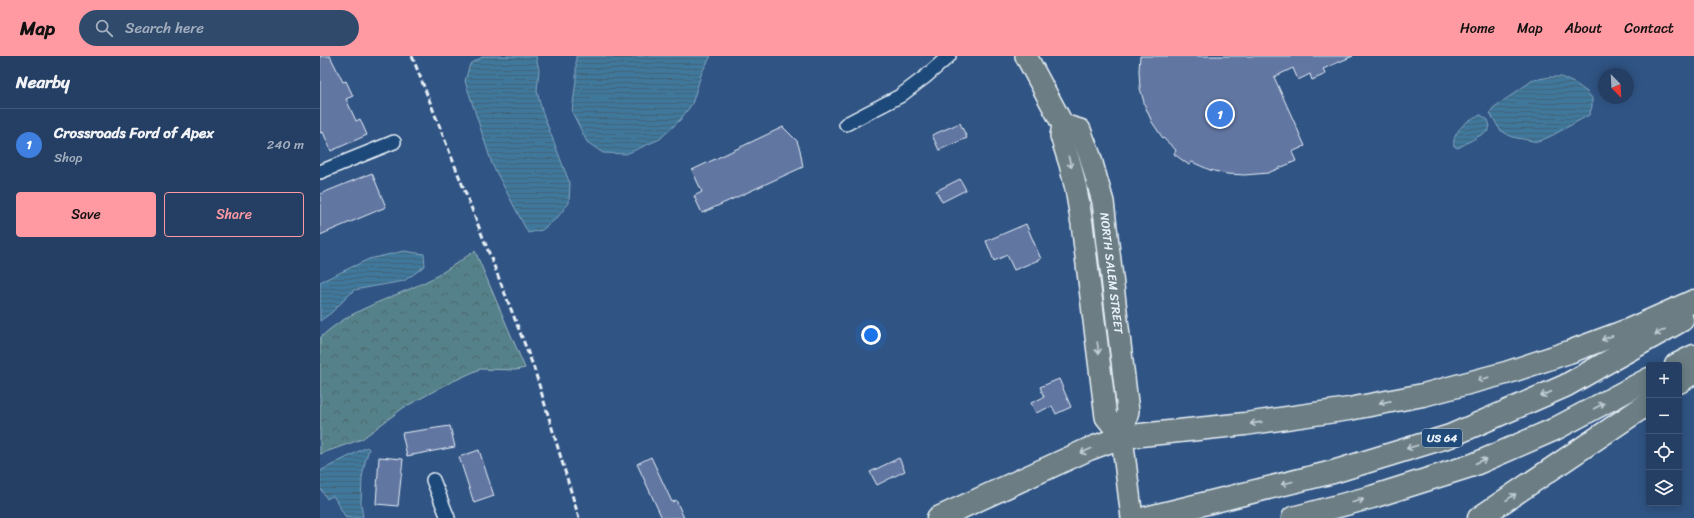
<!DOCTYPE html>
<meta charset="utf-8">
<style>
body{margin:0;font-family:Sriracha,sans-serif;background:#304a6c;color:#f1f3f6}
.controls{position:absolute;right:12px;bottom:12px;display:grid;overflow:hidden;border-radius:4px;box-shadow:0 2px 10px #0003}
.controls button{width:36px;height:36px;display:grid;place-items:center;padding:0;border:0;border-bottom:1px solid #415878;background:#243f63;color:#f1f3f6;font:20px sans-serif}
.compass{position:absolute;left:1278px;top:12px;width:36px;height:36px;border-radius:50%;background:#243f63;box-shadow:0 2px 10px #0003;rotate:156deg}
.you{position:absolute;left:551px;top:279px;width:14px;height:14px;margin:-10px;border:3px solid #fff;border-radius:50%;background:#1a73e8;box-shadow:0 0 0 6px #1a73e833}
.badge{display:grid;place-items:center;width:26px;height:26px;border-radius:50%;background:#ff9aa2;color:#fff;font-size:13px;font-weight:700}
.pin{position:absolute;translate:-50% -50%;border:2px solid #fff;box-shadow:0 1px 4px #0006}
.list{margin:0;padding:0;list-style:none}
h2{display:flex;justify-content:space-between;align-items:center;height:52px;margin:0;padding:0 16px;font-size:17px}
h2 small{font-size:13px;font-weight:400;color:#a3afbe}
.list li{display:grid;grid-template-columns:26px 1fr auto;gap:12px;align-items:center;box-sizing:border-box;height:72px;padding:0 16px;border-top:1px solid #415878}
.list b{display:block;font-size:15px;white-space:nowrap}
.list p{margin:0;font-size:13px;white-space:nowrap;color:#a3afbe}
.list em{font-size:13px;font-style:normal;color:#a3afbe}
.actions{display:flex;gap:8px;padding:12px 16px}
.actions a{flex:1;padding:9px 0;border:1px solid #ff9aa2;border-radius:4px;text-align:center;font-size:14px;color:#ff9aa2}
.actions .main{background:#ff9aa2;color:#111}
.icon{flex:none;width:22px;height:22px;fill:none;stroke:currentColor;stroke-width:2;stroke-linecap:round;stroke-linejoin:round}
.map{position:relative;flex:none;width:1374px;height:462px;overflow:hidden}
header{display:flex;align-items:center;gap:24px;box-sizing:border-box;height:56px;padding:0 20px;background:#ff9aa2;color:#111}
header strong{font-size:19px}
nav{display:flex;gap:22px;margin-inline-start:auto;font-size:14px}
.search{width:280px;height:36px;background:#304a6c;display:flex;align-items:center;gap:10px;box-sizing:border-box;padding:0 14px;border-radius:22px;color:#a3afbe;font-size:15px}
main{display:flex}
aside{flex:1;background:#243f63}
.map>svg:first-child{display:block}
</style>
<header>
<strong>Map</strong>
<div class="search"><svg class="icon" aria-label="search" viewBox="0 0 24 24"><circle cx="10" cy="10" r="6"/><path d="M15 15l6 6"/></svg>Search here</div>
<nav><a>Home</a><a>Map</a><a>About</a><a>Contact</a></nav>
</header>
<main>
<aside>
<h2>Nearby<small></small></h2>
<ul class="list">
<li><span class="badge" style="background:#3f7fe0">1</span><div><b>Crossroads Ford of Apex</b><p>Shop</p></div><em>240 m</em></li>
</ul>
<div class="actions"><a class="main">Save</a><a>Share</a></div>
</aside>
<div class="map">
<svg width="1374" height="462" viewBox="0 0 1374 462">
<defs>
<pattern id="forest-crowns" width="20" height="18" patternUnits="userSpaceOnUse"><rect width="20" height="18" fill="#54818a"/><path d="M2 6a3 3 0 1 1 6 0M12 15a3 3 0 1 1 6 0" fill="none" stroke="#4e676d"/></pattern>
<pattern id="water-rules" width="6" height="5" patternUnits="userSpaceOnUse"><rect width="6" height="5" fill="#41789c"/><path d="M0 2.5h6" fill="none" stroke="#436277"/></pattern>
</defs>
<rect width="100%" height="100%" fill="#305484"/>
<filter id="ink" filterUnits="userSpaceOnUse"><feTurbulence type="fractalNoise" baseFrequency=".025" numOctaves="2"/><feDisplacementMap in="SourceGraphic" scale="8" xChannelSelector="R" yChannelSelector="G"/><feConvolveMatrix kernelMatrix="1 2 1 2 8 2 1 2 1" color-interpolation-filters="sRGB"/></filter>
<g filter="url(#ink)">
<path fill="url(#forest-crowns)" stroke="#9eb9c1" d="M 155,195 L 205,312 L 196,314 L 160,313 L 127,328 L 83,352 L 42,383 L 0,398 L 0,282 C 28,254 70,243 105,226 C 122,218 139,205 155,195 Z"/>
<g fill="url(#water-rules)" stroke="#84a8c1">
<path d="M 164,0 L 216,0 L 219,14 L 217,35 L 222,55 L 250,128 L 249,147 L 237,162 L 222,174 L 208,177 L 172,108 L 145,25 L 150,8 Z"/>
<path d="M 256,0 L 391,0 L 382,16 L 372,48 L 360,64 L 340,83 L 306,98 L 283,97 L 267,86 L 252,56 L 256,24 Z"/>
<path d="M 1230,21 L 1241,21 L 1256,28 L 1267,36 L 1272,42 L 1272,51 L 1269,59 L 1233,79 L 1218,86 L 1192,81 L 1180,74 L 1170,57 L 1173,52 L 1213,24 Z"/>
<path d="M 1161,59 L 1168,64 L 1170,70 L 1168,75 L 1138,92 L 1134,90 C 1131,77 1149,61 1161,59 Z"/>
<path d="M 84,195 L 104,198 L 105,210 L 84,225 L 34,234 L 11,257 L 0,265 L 0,226 L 49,203 Z"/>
<path d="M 47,391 L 49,393 L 45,406 L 42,422 L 41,447 L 43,462 L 26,462 L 14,441 L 12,440 L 7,443 L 0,432 L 0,415 Z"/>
</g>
<g fill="#6276a2" stroke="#e8f1f8">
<path d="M 0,0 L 10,0 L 23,26 L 26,25 L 33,40 L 26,43 L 36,65 L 40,63 L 47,79 L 11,95 L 3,76 L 0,77 Z"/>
<path d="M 820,0 L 1033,0 L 1003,13 L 1006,18 L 992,24 L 990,18 L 978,24 L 973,12 L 954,21 L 985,90 L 972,96 L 976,105 L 948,117 L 925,119 L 907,118 L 890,114 L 872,106 L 869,109 L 854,98 L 856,94 L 842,81 L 832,66 L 825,50 L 820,32 L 819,15 Z"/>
<path d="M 640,67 L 647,82 L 619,94 L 612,79 Z"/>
<path d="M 463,71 L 477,85 L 480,94 L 483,111 L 382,157 L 374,140 L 382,136 L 372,114 Z"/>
<path d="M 52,117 L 66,151 L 0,179 L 0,138 Z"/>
<path d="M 640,123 L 646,134 L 622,146 L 616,135 Z"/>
<path d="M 706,168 L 721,203 L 694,214 L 687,199 L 674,205 L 666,185 Z"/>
<path d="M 739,323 L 751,351 L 736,358 L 732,350 L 716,357 L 711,347 L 724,341 L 720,331 Z"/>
<path d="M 130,370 L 135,391 L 87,400 L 82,377 Z"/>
<path d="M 159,394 L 174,440 L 154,447 L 139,401 Z"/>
<path d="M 59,401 L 83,403 L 78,450 L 56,448 Z"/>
<path d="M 331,401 L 352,446 L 356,444 L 364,462 L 342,462 L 317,408 Z"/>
<path d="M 579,402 L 585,415 L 557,429 L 550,416 Z"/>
</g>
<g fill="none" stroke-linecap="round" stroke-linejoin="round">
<defs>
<g id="street">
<path d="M 526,68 L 580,40 L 605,21 L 629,0"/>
<path d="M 0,116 L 74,86"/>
<path d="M 113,424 L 128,462"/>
</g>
<g id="primary">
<path d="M 706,0 L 743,69 L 741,80 L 750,108 L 756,133 L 762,168 L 786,361 L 802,381"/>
<path id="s1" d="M 743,69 L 760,74 L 770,100 L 783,146 L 808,355 L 802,381 L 812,462"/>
</g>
<g id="highway">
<path d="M 1356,309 L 1374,300"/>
<path d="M 1359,326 L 1374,316"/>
<path d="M 618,462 L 769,393 L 802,381 L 925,368 L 1029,353 L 1103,339 L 1186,317 L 1249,296 L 1311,273 L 1374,245"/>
<path d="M 826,462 L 1013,416 L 1130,380 L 1245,330 L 1362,264"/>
<path d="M 973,462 L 1052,441 L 1153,409 L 1233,374 L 1329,323"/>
<path d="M 1159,462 L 1329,347"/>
</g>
</defs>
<use href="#street" stroke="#e8f1f8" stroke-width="16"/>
<use href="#primary" stroke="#e8f1f8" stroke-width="24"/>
<use href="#highway" stroke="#e8f1f8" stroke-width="25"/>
<use href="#street" stroke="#1f4a7a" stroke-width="13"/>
<use href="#primary" stroke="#6c7e84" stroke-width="21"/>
<use href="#highway" stroke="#6c7e84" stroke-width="22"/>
<path stroke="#e8f1f8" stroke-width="3" stroke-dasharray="6 3" stroke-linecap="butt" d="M 92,0 L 214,312 L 259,462"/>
</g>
<defs><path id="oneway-shaft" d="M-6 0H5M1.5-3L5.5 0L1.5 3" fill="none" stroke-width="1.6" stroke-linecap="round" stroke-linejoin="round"/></defs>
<g stroke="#c3ced5">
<use href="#oneway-shaft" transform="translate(750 106) rotate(74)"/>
<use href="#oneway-shaft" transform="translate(1340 276) rotate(151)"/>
<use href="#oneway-shaft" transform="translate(1287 282) rotate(159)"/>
<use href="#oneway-shaft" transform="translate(778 292) rotate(83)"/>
<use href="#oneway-shaft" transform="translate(1163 323) rotate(164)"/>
<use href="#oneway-shaft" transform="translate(1226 338) rotate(157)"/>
<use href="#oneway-shaft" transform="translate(1065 346) rotate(169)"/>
<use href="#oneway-shaft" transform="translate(1279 350) rotate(-28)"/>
<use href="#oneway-shaft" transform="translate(936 367) rotate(172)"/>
<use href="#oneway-shaft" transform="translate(1092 391) rotate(163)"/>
<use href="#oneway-shaft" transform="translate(766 395) rotate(156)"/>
<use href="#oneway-shaft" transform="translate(1161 405) rotate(-23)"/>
<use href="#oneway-shaft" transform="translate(967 427) rotate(166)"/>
<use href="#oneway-shaft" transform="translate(1191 441) rotate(-34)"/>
<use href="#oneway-shaft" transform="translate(1038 445) rotate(-15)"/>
</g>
</g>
<g text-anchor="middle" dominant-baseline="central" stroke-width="3" stroke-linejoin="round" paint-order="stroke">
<rect fill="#1f4a7a" stroke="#acbfd2" stroke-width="1" x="1102" y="373" width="40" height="18" rx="3"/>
<g font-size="11" font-weight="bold" fill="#e8f1f8">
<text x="1122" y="382">US 64</text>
</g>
<g font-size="12" fill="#e8f1f8" stroke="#1f4a7a">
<text stroke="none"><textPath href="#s1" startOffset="165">NORTH SALEM STREET</textPath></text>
</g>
</g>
</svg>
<div class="controls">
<button>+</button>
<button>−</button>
<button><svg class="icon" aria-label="locate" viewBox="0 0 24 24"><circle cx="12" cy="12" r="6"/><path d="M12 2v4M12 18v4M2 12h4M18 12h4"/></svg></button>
<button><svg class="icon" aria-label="layers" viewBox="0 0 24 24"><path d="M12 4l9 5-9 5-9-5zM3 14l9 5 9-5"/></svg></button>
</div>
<svg class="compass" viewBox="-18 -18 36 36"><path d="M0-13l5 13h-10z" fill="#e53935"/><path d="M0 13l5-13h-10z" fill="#a3afbe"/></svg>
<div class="you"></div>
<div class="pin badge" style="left:900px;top:58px;background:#3f7fe0">1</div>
</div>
</main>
